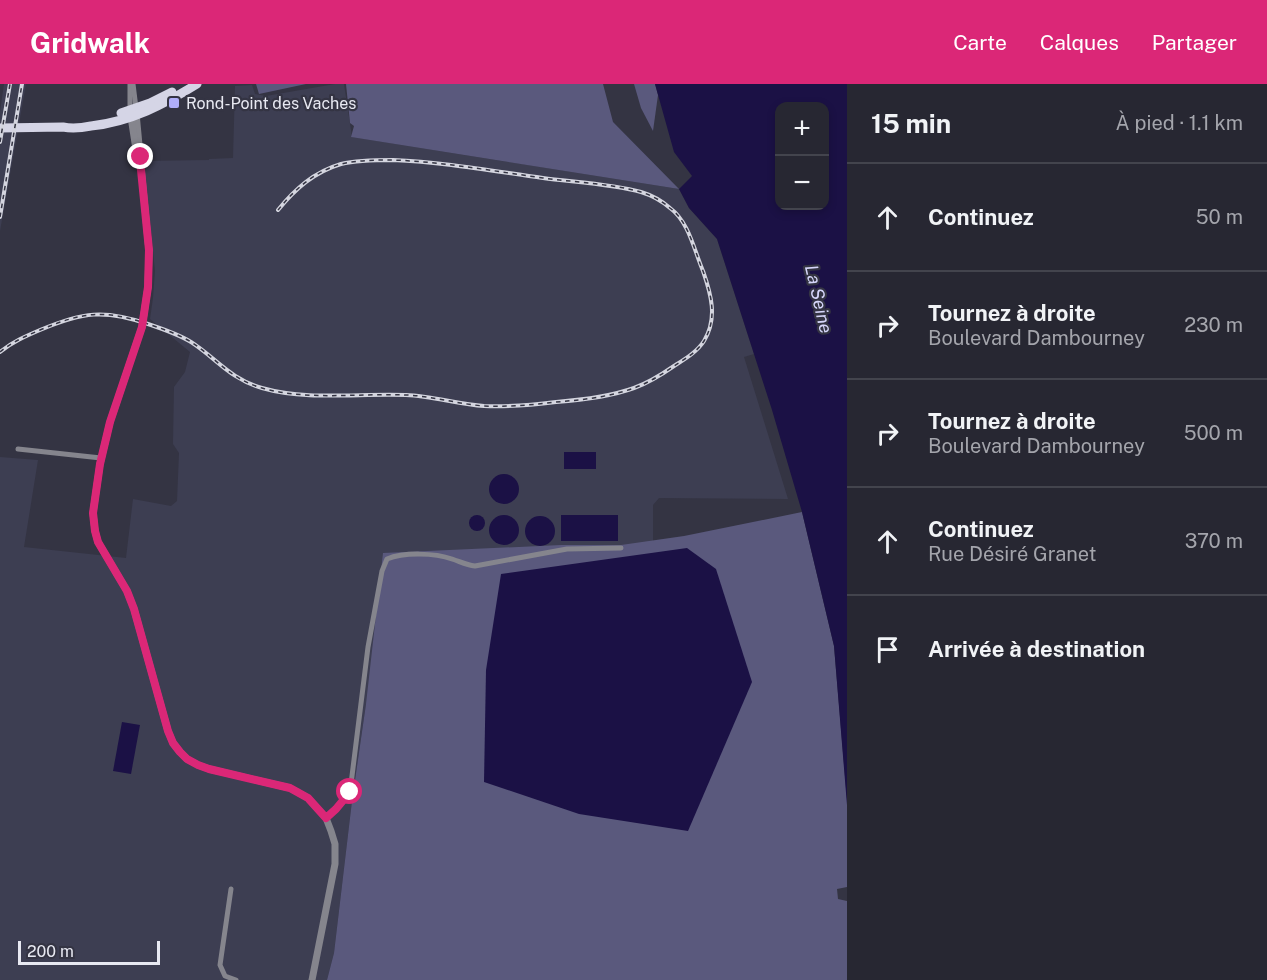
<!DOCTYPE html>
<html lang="fr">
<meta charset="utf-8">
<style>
body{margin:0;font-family:"Public Sans",sans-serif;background:#33333e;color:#f1f3f6}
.controls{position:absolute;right:18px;top:18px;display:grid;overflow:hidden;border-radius:12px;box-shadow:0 3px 9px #0003}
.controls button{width:54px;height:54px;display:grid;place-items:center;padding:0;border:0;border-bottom:2px solid #43444d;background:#272732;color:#f1f3f6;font:30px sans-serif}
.scale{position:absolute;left:18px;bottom:15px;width:142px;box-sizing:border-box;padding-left:6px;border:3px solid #e8e9f2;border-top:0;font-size:16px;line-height:21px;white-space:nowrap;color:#e8e9f2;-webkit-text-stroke:4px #343443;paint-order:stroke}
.stop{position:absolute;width:18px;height:18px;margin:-14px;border:4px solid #db2777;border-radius:50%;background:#fff}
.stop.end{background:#db2777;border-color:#fff;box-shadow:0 2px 6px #0008}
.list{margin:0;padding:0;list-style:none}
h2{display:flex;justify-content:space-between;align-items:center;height:78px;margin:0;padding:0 24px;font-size:26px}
h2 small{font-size:20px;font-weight:400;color:#a4a5ac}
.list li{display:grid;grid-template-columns:39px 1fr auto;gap:18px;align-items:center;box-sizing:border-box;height:108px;padding:0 24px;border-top:2px solid #43444d}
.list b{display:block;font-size:22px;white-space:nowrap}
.list p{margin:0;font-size:20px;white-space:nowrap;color:#a4a5ac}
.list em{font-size:20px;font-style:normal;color:#a4a5ac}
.icon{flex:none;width:33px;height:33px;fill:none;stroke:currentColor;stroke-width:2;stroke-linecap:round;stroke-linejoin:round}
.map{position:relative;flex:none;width:847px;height:896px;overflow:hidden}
header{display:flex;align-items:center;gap:36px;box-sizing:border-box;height:84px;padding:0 30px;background:#db2777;color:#fff}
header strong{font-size:28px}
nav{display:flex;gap:33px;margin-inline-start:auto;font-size:21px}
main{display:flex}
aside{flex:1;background:#272732}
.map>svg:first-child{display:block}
</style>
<header>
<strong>Gridwalk</strong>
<nav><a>Carte</a><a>Calques</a><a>Partager</a></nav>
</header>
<main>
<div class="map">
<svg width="847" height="896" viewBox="0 0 847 896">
<rect width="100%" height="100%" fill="#343443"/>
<g fill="#3d3e52">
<path d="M 4,0 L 26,0 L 0,147 L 0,28 Z"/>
<path d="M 335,0 L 344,0 L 352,53 L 679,105 L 689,124 L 717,155 L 754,270 L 744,273 L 788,415 L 659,414 L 653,421 L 653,458 L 366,620 L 352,717 L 334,869 L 327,896 L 0,896 L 0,373 L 38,376 L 24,463 L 126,474 L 133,415 L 171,422 L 177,417 L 179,369 L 173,360 L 174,303 L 185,288 L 190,268 L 150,235 L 153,214 L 155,187 L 144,77 L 209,76 L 209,75 L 233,74 L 235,2 L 252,1 L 255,10 L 266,12 Z"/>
</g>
<g fill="#5a597d">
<path d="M 256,0 L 306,0 L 259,10 Z"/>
<path d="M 346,0 L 603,0 L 613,38 L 679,105 L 351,53 L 354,42 L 350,39 Z"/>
<path d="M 634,0 L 655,0 L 658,11 L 653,47 L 641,24 Z"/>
<path d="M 802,428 L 834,562 L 847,716 L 847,803 L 837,805 L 838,815 L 847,817 L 847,896 L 327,896 L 334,869 L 352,717 L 366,620 L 383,469 L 561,461 L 621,461 L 684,452 Z"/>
</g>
<g fill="#1b1145" fill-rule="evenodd">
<path d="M 655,0 L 847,0 L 847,721 L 834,562 L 802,428 L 772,326 L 717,155 L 689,124 L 679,105 L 692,92 L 674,68 ZM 780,22 L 824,22 L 824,122 L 780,122 Z"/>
<rect x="564" y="368" width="32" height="17"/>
<circle cx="504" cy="405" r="15"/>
<circle cx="504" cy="446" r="15"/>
<rect x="561" y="431" width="57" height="26"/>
<circle cx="477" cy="439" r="8"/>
<circle cx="540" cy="447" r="15"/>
<path d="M 687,464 L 716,485 L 752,598 L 688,747 L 579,730 L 484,698 L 486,586 L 501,490 Z"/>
<path d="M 122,638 L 140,641 L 131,690 L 113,687 Z"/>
</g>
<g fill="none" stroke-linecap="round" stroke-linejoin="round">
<g stroke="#85858d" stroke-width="5">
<path d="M 130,0 L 130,28"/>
<path d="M 133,0 L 136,24"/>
<path d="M 18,365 L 101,374"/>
<path d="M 326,734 L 336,725 L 350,708 L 368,563 L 382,487 L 387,475 C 404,468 435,469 452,475 C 461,478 466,481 475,482 L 567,465 L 621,464"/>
<path d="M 231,805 L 220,881 L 225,892 L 236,896"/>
</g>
<g stroke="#85858d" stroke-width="7">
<path d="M 136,29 L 149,167 L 148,203 L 142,243 L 110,338 L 100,380 L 93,429 L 95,447 L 98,458 L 127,507 L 134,525 L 168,647 L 173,659 L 180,668 L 187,675 L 198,681 L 209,685 L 290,704 L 308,714 L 326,734 L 331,747 L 335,760 L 335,780 L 312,896"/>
<path d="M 131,33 L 137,72"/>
</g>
<g stroke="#d5d5e6" stroke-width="9">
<path d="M 121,29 L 150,19 L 172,8"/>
<path d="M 0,44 L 63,43 C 73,45 81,44 91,42 C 130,38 165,20 197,0"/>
</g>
<defs>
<g id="rail">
<path d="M 0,58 L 10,0"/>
<path d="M 0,133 L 22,0"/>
<path d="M 0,268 C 12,258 26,252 40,246 C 83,228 104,225 148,240 C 163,245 178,250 191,258 C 216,274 230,295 262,304 C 307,317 359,309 406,311 C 432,312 458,320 484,322 C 508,323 532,321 556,318 C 582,316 609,313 634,304 C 648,299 661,291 674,282 C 685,275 697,268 704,257 C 718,234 711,210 703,187 C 694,166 689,138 670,124 C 662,117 651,111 641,108 C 613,100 573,98 543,94 C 493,87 444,78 393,76 C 376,76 358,76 341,80 C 314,88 295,105 278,126"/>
</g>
</defs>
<use href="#rail" stroke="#d4d5df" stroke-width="4"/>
<use href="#rail" stroke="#343443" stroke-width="1.5" stroke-dasharray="4.5" stroke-linecap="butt"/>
</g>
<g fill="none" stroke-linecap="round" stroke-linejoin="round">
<path stroke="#db2777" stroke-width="8" d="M 141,73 L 140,76 L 149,166 L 148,203 L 142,243 L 110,338 L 100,380 L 93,429 L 95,447 L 98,458 L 127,507 L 134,525 L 168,647 L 173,659 L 180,668 L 187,675 L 198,681 L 209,685 L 290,704 L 308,714 L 326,734 L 336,725 L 350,708"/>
</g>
<rect fill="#b0aefa" stroke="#343443" stroke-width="2" x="168" y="13" width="12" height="12" rx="3"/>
<g text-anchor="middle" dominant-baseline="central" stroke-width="4.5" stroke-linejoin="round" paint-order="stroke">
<g font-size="16" fill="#e8e9f2" stroke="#343443" text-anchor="start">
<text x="186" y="19">Rond-Point des Vaches</text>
</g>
<g font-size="18" font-style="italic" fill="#d6d6fa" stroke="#343443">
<text transform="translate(819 215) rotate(77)">La Seine</text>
</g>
</g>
</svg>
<div class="controls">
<button>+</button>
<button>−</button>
</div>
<div class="scale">200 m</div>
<div class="stop" style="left:350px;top:708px"></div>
<div class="stop end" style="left:141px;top:73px"></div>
</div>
<aside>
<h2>15 min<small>À pied · 1.1 km</small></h2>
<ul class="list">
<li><svg class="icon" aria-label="ahead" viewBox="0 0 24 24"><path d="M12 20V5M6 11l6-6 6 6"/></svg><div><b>Continuez</b></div><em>50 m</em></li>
<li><svg class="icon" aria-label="right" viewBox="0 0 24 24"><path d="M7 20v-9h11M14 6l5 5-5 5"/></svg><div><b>Tournez à droite</b><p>Boulevard Dambourney</p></div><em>230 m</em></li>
<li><svg class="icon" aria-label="right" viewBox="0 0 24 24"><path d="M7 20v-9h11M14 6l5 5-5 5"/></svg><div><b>Tournez à droite</b><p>Boulevard Dambourney</p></div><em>500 m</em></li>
<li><svg class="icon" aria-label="ahead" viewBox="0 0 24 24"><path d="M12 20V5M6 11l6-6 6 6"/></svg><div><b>Continuez</b><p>Rue Désiré Granet</p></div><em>370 m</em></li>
<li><svg class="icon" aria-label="arrive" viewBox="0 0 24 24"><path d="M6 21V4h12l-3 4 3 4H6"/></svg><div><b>Arrivée à destination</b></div></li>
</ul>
</aside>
</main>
